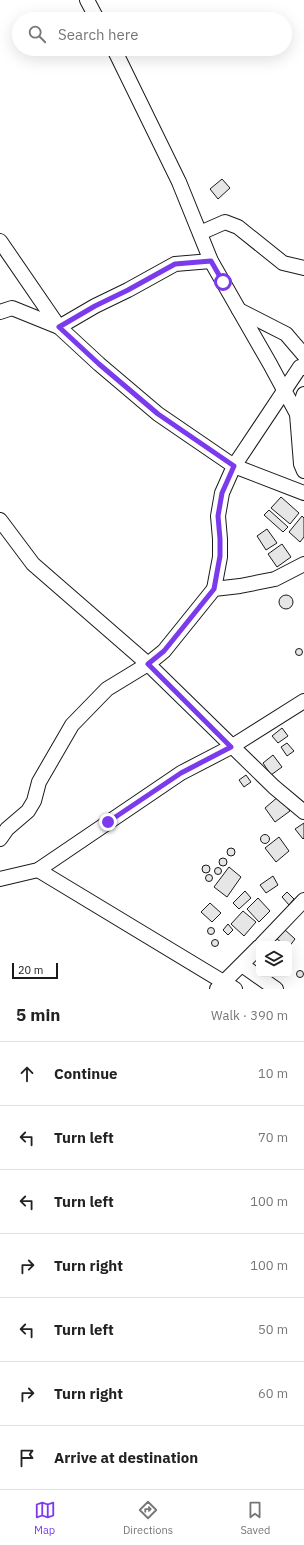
<!DOCTYPE html>
<meta charset="utf-8">
<style>
body{margin:0;font-family:"IBM Plex Sans",sans-serif;background:#f2f2f2;color:#222}
.controls{position:absolute;right:12px;bottom:12px;display:grid;overflow:hidden;border-radius:6px;box-shadow:0 4px 16px #0002}
.controls button{width:36px;height:36px;display:grid;place-items:center;padding:0;border:0;border-bottom:1px solid #e0e0e0;background:#fff;color:#222;font:20px sans-serif}
.scale{position:absolute;left:12px;bottom:10px;width:46px;box-sizing:border-box;padding-left:4px;border:2px solid #1a1a1a;border-top:0;font-size:11px;line-height:14px;white-space:nowrap;color:#1a1a1a;-webkit-text-stroke:3px #fff;paint-order:stroke}
.stop{position:absolute;width:12px;height:12px;margin:-9px;border:3px solid #7c3aed;border-radius:50%;background:#fff}
.stop.end{background:#7c3aed;border-color:#fff;box-shadow:0 1px 4px #0008}
.list{margin:0;padding:0;list-style:none}
h2{display:flex;justify-content:space-between;align-items:center;height:52px;margin:0;padding:0 16px;font-size:17px}
h2 small{font-size:13px;font-weight:400;color:#767676}
.list li{display:grid;grid-template-columns:26px 1fr auto;gap:12px;align-items:center;box-sizing:border-box;height:64px;padding:0 16px;border-top:1px solid #e0e0e0}
.list b{display:block;font-size:15px;white-space:nowrap}
.list em{font-size:13px;font-style:normal;color:#767676}
.icon{flex:none;width:22px;height:22px;fill:none;stroke:currentColor;stroke-width:2;stroke-linecap:round;stroke-linejoin:round}
.map{position:relative;flex:none;width:304px;height:989px;overflow:hidden}
.search{position:absolute;background:#fff;box-shadow:0 4px 16px #0002;left:12px;right:12px;top:12px;height:44px;display:flex;align-items:center;gap:10px;box-sizing:border-box;padding:0 14px;border-radius:22px;color:#767676;font-size:15px}
.sheet{height:500px;background:#fff}
nav{display:flex;justify-content:space-around;align-items:center;box-sizing:border-box;height:56px;border-top:1px solid #e0e0e0;background:#fff;font-size:11px;color:#767676}
nav a{display:grid;justify-items:center;gap:2px}
nav .on{color:#7c3aed}
.map>svg:first-child{display:block}
</style>
<div class="map">
<svg width="304" height="989" viewBox="0 0 304 989">
<rect width="100%" height="100%" fill="#fff"/>
<g fill="#e6e6e6" stroke="#1a1a1a">
<path d="M 222,179 L 230,188 L 218,199 L 210,189 Z"/>
<path d="M 281,497 L 299,513 L 290,524 L 271,508 Z"/>
<path d="M 269,510 L 288,527 L 283,532 L 264,515 Z"/>
<path d="M 302,516 L 304,518 L 304,537 L 300,542 L 289,532 Z"/>
<path d="M 267,529 L 277,543 L 266,550 L 257,536 Z"/>
<path d="M 282,544 L 291,557 L 277,567 L 268,554 Z"/>
<circle cx="286" cy="602" r="7"/>
<circle cx="299" cy="652" r="3.5"/>
<path d="M 282,728 L 288,736 L 278,743 L 272,736 Z"/>
<path d="M 287,743 L 294,751 L 287,756 L 281,747 Z"/>
<path d="M 273,755 L 282,767 L 271,775 L 263,763 Z"/>
<path d="M 246,775 L 251,782 L 244,787 L 239,780 Z"/>
<path d="M 279,796 L 290,811 L 275,822 L 265,808 Z"/>
<path d="M 304,823 L 304,838 L 303,839 L 295,829 Z"/>
<circle cx="265" cy="839" r="4.5"/>
<path d="M 279,837 L 289,851 L 276,862 L 265,848 Z"/>
<circle cx="231" cy="852" r="4"/>
<circle cx="223" cy="862" r="4"/>
<circle cx="206" cy="869" r="4"/>
<path d="M 229,867 L 241,877 L 227,897 L 214,887 Z"/>
<circle cx="218" cy="871" r="3.5"/>
<circle cx="209" cy="878" r="3.5"/>
<path d="M 273,876 L 278,885 L 266,893 L 260,885 Z"/>
<path d="M 245,891 L 251,898 L 239,909 L 233,903 Z"/>
<path d="M 287,892 L 294,899 L 289,905 L 282,897 Z"/>
<path d="M 258,898 L 270,911 L 259,922 L 247,909 Z"/>
<path d="M 210,903 L 221,913 L 212,922 L 201,912 Z"/>
<path d="M 243,911 L 256,922 L 244,936 L 231,924 Z"/>
<path d="M 228,924 L 233,930 L 228,935 L 223,930 Z"/>
<circle cx="211" cy="931" r="3.5"/>
<path d="M 284,929 L 295,939 L 289,947 L 289,944 L 283,944 L 276,938 Z"/>
<circle cx="215" cy="943" r="3.5"/>
<circle cx="300" cy="974" r="3.5"/>
</g>
<g fill="none" stroke-linecap="round" stroke-linejoin="round">
<defs>
<g id="street">
<path d="M 87,0 L 97,19"/>
<path d="M 114,49 L 179,182 L 211,261 L 239,310 L 286,334 L 304,355"/>
<path d="M 200,233 L 225,222 L 238,227 L 283,263 L 304,268"/>
<path d="M 0,241 L 59,327 L 95,306 L 128,290 L 175,264 L 211,261"/>
<path d="M 239,310 L 270,364 L 297,414"/>
<path d="M 0,312 L 12,308 L 59,327 L 99,364 L 158,414 L 234,466 L 304,493"/>
<path d="M 304,394 L 297,414 L 301,464 L 304,471"/>
<path d="M 0,520 L 33,564 L 148,664 L 274,787 L 304,812"/>
<path d="M 214,589 L 220,557 L 220,539 L 218,516 L 222,493 L 234,466 L 300,367 L 304,368"/>
<path d="M 0,839 L 7,829 L 28,811 L 34,801 L 39,782 L 72,725 L 107,689 L 148,664 L 164,651 L 214,589 L 240,586 L 275,579 L 304,564"/>
<path d="M 38,870 L 235,989"/>
<path d="M 0,879 L 38,870 L 181,773 L 231,747 L 304,701"/>
<path d="M 262,944 L 304,900"/>
<path d="M 242,965 L 276,989"/>
<path d="M 217,989 L 259,947"/>
</g>
</defs>
<use href="#street" stroke="#1a1a1a" stroke-width="16"/>
<use href="#street" stroke="#fff" stroke-width="14"/>
</g>
<g fill="none" stroke-linecap="round" stroke-linejoin="round">
<path stroke="#7c3aed" stroke-width="5" d="M 108,822 L 181,773 L 231,747 L 148,664 L 164,651 L 214,589 L 220,556 L 220,539 L 218,516 L 222,493 L 234,466 L 158,414 L 99,364 L 59,327 L 95,306 L 128,290 L 175,264 L 211,261 L 223,282"/>
</g>
</svg>
<div class="controls">
<button><svg class="icon" aria-label="layers" viewBox="0 0 24 24"><path d="M12 4l9 5-9 5-9-5zM3 14l9 5 9-5"/></svg></button>
</div>
<div class="scale">20 m</div>
<div class="stop" style="left:223px;top:282px"></div>
<div class="stop end" style="left:108px;top:822px"></div>
<div class="search"><svg class="icon" aria-label="search" viewBox="0 0 24 24"><circle cx="10" cy="10" r="6"/><path d="M15 15l6 6"/></svg>Search here</div>
</div>
<section class="sheet">
<h2>5 min<small>Walk · 390 m</small></h2>
<ul class="list">
<li><svg class="icon" aria-label="ahead" viewBox="0 0 24 24"><path d="M12 20V5M6 11l6-6 6 6"/></svg><div><b>Continue</b></div><em>10 m</em></li>
<li><svg class="icon" aria-label="left" viewBox="0 0 24 24"><path d="M17 20v-9H6M10 6l-5 5 5 5"/></svg><div><b>Turn left</b></div><em>70 m</em></li>
<li><svg class="icon" aria-label="left" viewBox="0 0 24 24"><path d="M17 20v-9H6M10 6l-5 5 5 5"/></svg><div><b>Turn left</b></div><em>100 m</em></li>
<li><svg class="icon" aria-label="right" viewBox="0 0 24 24"><path d="M7 20v-9h11M14 6l5 5-5 5"/></svg><div><b>Turn right</b></div><em>100 m</em></li>
<li><svg class="icon" aria-label="left" viewBox="0 0 24 24"><path d="M17 20v-9H6M10 6l-5 5 5 5"/></svg><div><b>Turn left</b></div><em>50 m</em></li>
<li><svg class="icon" aria-label="right" viewBox="0 0 24 24"><path d="M7 20v-9h11M14 6l5 5-5 5"/></svg><div><b>Turn right</b></div><em>60 m</em></li>
<li><svg class="icon" aria-label="arrive" viewBox="0 0 24 24"><path d="M6 21V4h12l-3 4 3 4H6"/></svg><div><b>Arrive at destination</b></div></li>
</ul>
</section>
<nav>
<a class="on"><svg class="icon" aria-label="map" viewBox="0 0 24 24"><path d="M3 6l6-2 6 2 6-2v14l-6 2-6-2-6 2zM9 4v14M15 6v14"/></svg>Map</a>
<a><svg class="icon" aria-label="directions" viewBox="0 0 24 24"><path d="M12 3l9 9-9 9-9-9zM9 14v-3h6M13 9l2 2-2 2"/></svg>Directions</a>
<a><svg class="icon" aria-label="saved" viewBox="0 0 24 24"><path d="M7 4h10v16l-5-4-5 4z"/></svg>Saved</a>
</nav>
